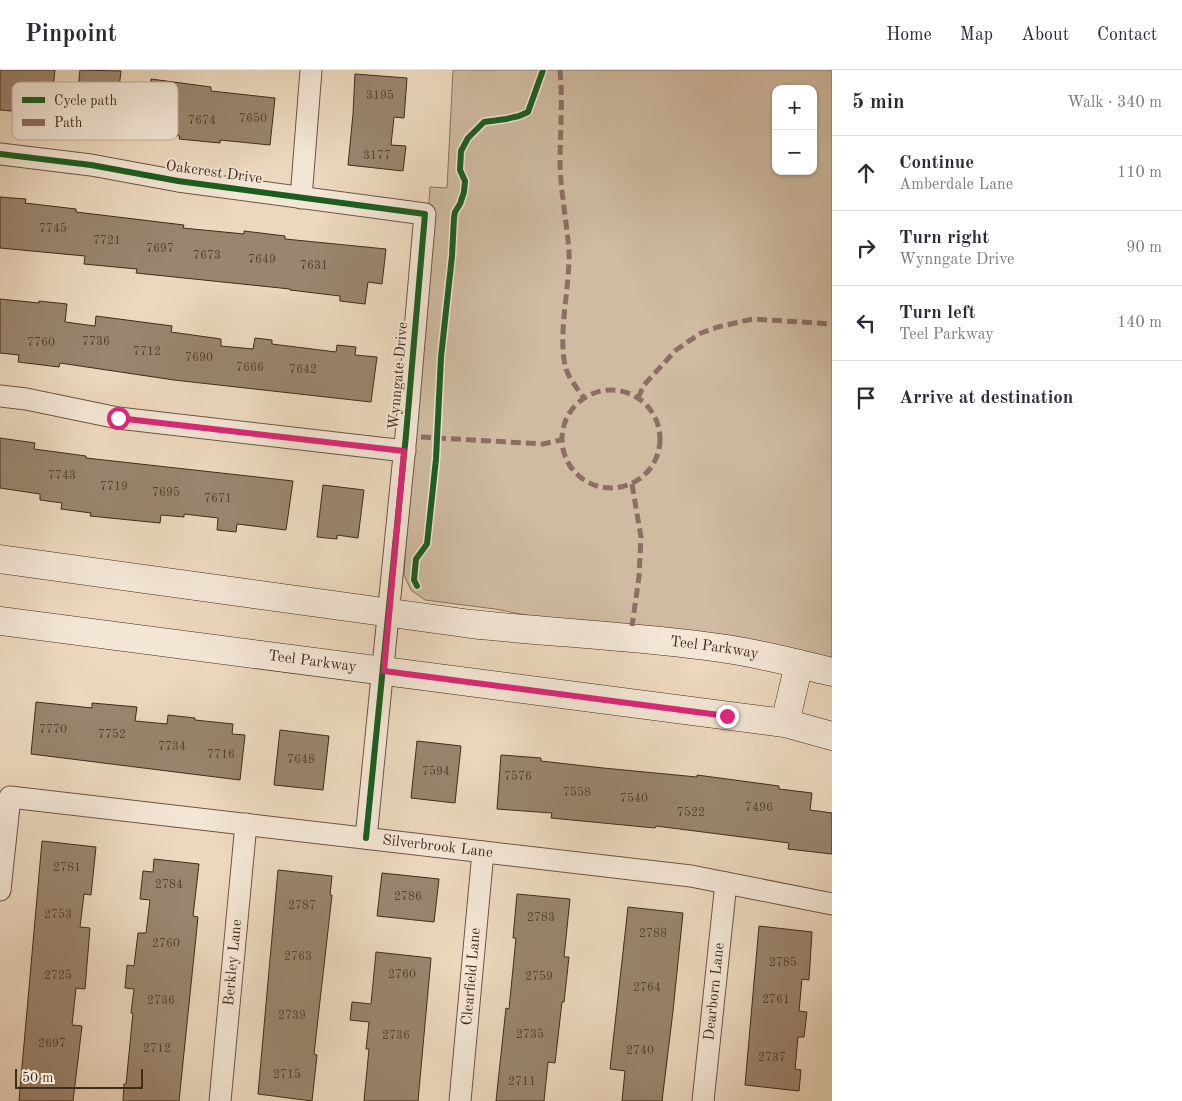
<!DOCTYPE html>
<meta charset="utf-8">
<style>
body{margin:0;font-family:"Old Standard TT",serif;background:#f2f2f3;color:#2b2b33}
.controls{position:absolute;right:15px;top:15px;display:grid;overflow:hidden;border-radius:10px;box-shadow:0 1px 4px #0004}
.controls button{width:45px;height:45px;display:grid;place-items:center;padding:0;border:0;border-bottom:1px solid #e1e1e2;background:#fff;color:#2b2b33;font:25px sans-serif}
.scale{position:absolute;left:15px;bottom:12px;width:128px;box-sizing:border-box;padding-left:5px;border:2px solid #412b1a;border-top:0;font-size:14px;line-height:18px;white-space:nowrap;color:#412b1a;-webkit-text-stroke:4px #f3e6d5;paint-order:stroke}
.stop{position:absolute;width:15px;height:15px;margin:-11px;border:4px solid #db2777;border-radius:50%;background:#fff}
.stop.end{background:#db2777;border-color:#fff;box-shadow:0 1px 5px #0008}
.list{margin:0;padding:0;list-style:none}
h2{display:flex;justify-content:space-between;align-items:center;height:65px;margin:0;padding:0 20px;font-size:21px}
h2 small{font-size:16px;font-weight:400;color:#7c7c81}
.list li{display:grid;grid-template-columns:32px 1fr auto;gap:15px;align-items:center;box-sizing:border-box;height:75px;padding:0 20px;border-top:1px solid #e1e1e2}
.list b{display:block;font-size:19px;white-space:nowrap}
.list p{margin:0;font-size:16px;white-space:nowrap;color:#7c7c81}
.list em{font-size:16px;font-style:normal;color:#7c7c81}
.icon{flex:none;width:28px;height:28px;fill:none;stroke:currentColor;stroke-width:2;stroke-linecap:round;stroke-linejoin:round}
.map{position:relative;flex:none;width:832px;height:1031px;overflow:hidden}
header{display:flex;align-items:center;gap:30px;box-sizing:border-box;height:70px;padding:0 25px;background:#fff;border-bottom:1px solid #e1e1e2}
header strong{font-size:24px}
nav{display:flex;gap:28px;margin-inline-start:auto;font-size:18px}
main{display:flex}
aside{flex:1;background:#fff}
.map>svg:first-child{display:block}
</style>
<header>
<strong>Pinpoint</strong>
<nav><a>Home</a><a>Map</a><a>About</a><a>Contact</a></nav>
</header>
<main>
<div class="map">
<svg width="832" height="1031" viewBox="0 0 832 1031">
<rect width="100%" height="100%" fill="#ecd8be"/>
<filter id="stains"><feTurbulence type="fractalNoise" baseFrequency=".004" numOctaves="4"/><feColorMatrix values="0 0 0 0 .2 0 0 0 0 .09 0 0 0 0 .02 0 0 0 .5 -.17"/></filter>
<radialGradient id="worn" r=".72"><stop offset=".6" stop-color="#630" stop-opacity="0"/><stop offset="1" stop-color="#630" stop-opacity=".3"/></radialGradient>
<path fill="#cfbba2" stroke="#88735e" fill-rule="evenodd" d="M 453,0 L 832,0 L 832,595 L 562,552 L 495,539 L 425,530 L 411,520 L 404,505 L 430,117 L 447,118 ZM 776,19 L 813,19 L 813,101 L 776,101 Z"/>
<g fill="#9a856f" stroke="#412b1a">
<path d="M 0,0 L 55,0 L 49,53 L 22,50 L 23,42 L 0,40 Z"/>
<path d="M 80,0 L 121,1 L 119,18 L 150,21 L 151,9 L 211,17 L 211,21 L 275,28 L 270,75 L 220,70 L 220,73 L 179,69 L 180,66 L 130,61 L 131,55 L 75,49 Z"/>
<path d="M 355,4 L 407,8 L 404,48 L 394,47 L 391,75 L 406,76 L 403,101 L 348,95 L 353,44 Z"/>
<path d="M 0,127 L 26,129 L 25,133 L 76,139 L 76,142 L 184,155 L 183,158 L 244,164 L 244,161 L 285,166 L 285,169 L 386,179 L 382,214 L 368,212 L 365,234 L 340,231 L 340,226 L 290,220 L 290,219 L 136,203 L 137,199 L 84,194 L 85,186 L 0,178 Z"/>
<path d="M 0,229 L 39,233 L 39,231 L 67,234 L 65,252 L 95,256 L 96,246 L 172,256 L 171,262 L 221,269 L 221,276 L 253,279 L 255,268 L 272,270 L 272,274 L 336,282 L 337,275 L 356,277 L 355,285 L 377,287 L 371,332 L 174,310 L 60,293 L 59,297 L 18,292 L 19,285 L 0,283 Z"/>
<path d="M 0,368 L 35,373 L 34,379 L 86,386 L 86,388 L 293,411 L 286,460 L 237,454 L 236,462 L 217,460 L 218,448 L 184,444 L 184,447 L 161,445 L 160,453 L 90,446 L 91,443 L 61,439 L 62,433 L 40,430 L 40,424 L 0,418 Z"/>
<path d="M 323,415 L 364,420 L 358,468 L 337,465 L 337,469 L 317,467 Z"/>
<path d="M 36,632 L 92,638 L 92,633 L 137,637 L 135,651 L 167,654 L 168,645 L 195,648 L 195,650 L 233,654 L 232,664 L 245,665 L 240,710 L 31,684 Z"/>
<path d="M 280,660 L 329,666 L 323,720 L 274,715 Z"/>
<path d="M 417,671 L 461,676 L 455,733 L 411,728 Z"/>
<path d="M 501,685 L 541,688 L 541,691 L 603,698 L 697,707 L 697,705 L 779,716 L 779,719 L 812,723 L 810,740 L 832,743 L 832,784 L 788,779 L 789,773 L 656,756 L 655,758 L 551,748 L 552,743 L 497,739 Z"/>
<path d="M 42,771 L 96,777 L 91,825 L 84,824 L 80,857 L 90,858 L 85,919 L 76,918 L 72,955 L 82,956 L 73,1031 L 19,1031 Z"/>
<path d="M 154,789 L 199,794 L 193,846 L 198,847 L 179,1031 L 123,1031 L 124,1014 L 126,1014 L 133,943 L 131,943 L 134,919 L 125,918 L 127,895 L 134,896 L 138,863 L 146,863 L 150,830 L 140,829 L 143,801 L 153,802 Z"/>
<path d="M 278,800 L 332,806 L 330,825 L 332,825 L 314,984 L 317,985 L 312,1031 L 258,1024 Z"/>
<path d="M 382,803 L 439,809 L 434,852 L 377,846 Z"/>
<path d="M 517,824 L 570,829 L 564,887 L 569,887 L 564,932 L 562,932 L 555,993 L 548,992 L 544,1031 L 496,1031 L 506,938 L 509,939 L 516,868 L 513,868 Z"/>
<path d="M 628,837 L 683,843 L 673,941 L 662,1031 L 622,1031 L 625,1001 L 610,999 Z"/>
<path d="M 759,856 L 812,862 L 809,910 L 802,909 L 799,941 L 807,942 L 804,967 L 798,967 L 795,999 L 801,1000 L 799,1021 L 745,1015 Z"/>
<path d="M 376,882 L 431,888 L 418,1031 L 364,1031 L 369,979 L 366,979 L 369,952 L 350,950 L 352,932 L 371,934 Z"/>
</g>
<g fill="none" stroke-linecap="round" stroke-linejoin="round">
<defs>
<g id="minor">
<path d="M 0,84 L 91,95 L 178,111 L 425,144 L 406,365 L 366,768"/>
<path d="M 301,128 L 311,0"/>
<path d="M 0,326 L 26,329 L 118,348 L 405,381"/>
<path id="s1" d="M 0,820 L 10,727 L 691,806 L 832,834"/>
<path id="s2" d="M 220,1031 L 246,754"/>
<path id="s3" d="M 460,1031 L 483,782"/>
<path id="s4" d="M 703,1031 L 726,813"/>
</g>
<g id="secondary">
<path id="s5" d="M 0,489 L 471,554 C 554,563 638,566 720,578 C 758,583 795,593 832,602"/>
<path id="s6" d="M 0,551 L 785,653 L 832,666"/>
<path d="M 785,653 L 799,594"/>
</g>
</defs>
<use href="#minor" stroke="#6c5643" stroke-width="23"/>
<use href="#secondary" stroke="#412b1a" stroke-width="29"/>
<use href="#minor" stroke="#f3e6d5" stroke-width="21"/>
<use href="#secondary" stroke="#f3e6d5" stroke-width="28"/>
<g stroke="#8d6e63" stroke-width="5" stroke-dasharray="10 5" stroke-linecap="butt">
<path d="M 560,0 C 563,32 560,63 560,95 C 561,124 567,153 569,182 C 570,218 557,266 566,299 C 569,309 578,319 584,328"/>
<circle cx="611" cy="369" r="49"/>
<path d="M 638,328 L 644,315 L 676,280 L 701,263 L 718,257 L 753,249 L 832,254"/>
<path d="M 421,367 L 543,374 L 561,370"/>
<path d="M 632,414 L 641,467 L 639,507 L 632,556"/>
</g>
<defs>
<g id="cycleway">
<path d="M 0,84 L 91,95 L 178,111 L 425,144 L 406,365 L 366,768"/>
<path d="M 417,516 L 414,510 L 416,489 L 427,474 L 436,389 L 441,287 L 452,186 L 454,148 L 455,142 L 460,134 L 464,122 L 465,111 L 460,100 L 461,81 L 468,68 L 484,52 L 506,49 L 519,46 L 528,42 L 543,0"/>
</g>
</defs>
<use href="#cycleway" stroke="#f3e6d5" stroke-width="9"/>
<use href="#cycleway" stroke="#1b5e20" stroke-width="6"/>
</g>
<g fill="none" stroke-linecap="round" stroke-linejoin="round">
<path stroke="#db2777" stroke-width="6" d="M 118,348 L 404,381 L 384,601 L 727,646"/>
</g>
<g text-anchor="middle" dominant-baseline="central" stroke-width="4" stroke-linejoin="round" paint-order="stroke">
<g font-size="12" fill="#57422f">
<text x="380" y="26">3195</text>
<text x="253" y="49">7650</text>
<text x="202" y="51">7674</text>
<text x="377" y="86">3177</text>
<text x="53" y="159">7745</text>
<text x="107" y="171">7721</text>
<text x="160" y="179">7697</text>
<text x="207" y="186">7673</text>
<text x="262" y="190">7649</text>
<text x="314" y="196">7631</text>
<text x="96" y="272">7736</text>
<text x="41" y="273">7760</text>
<text x="147" y="282">7712</text>
<text x="199" y="288">7690</text>
<text x="250" y="298">7666</text>
<text x="303" y="300">7642</text>
<text x="62" y="406">7743</text>
<text x="114" y="417">7719</text>
<text x="166" y="423">7695</text>
<text x="218" y="429">7671</text>
<text x="53" y="660">7770</text>
<text x="112" y="665">7752</text>
<text x="172" y="677">7734</text>
<text x="221" y="685">7716</text>
<text x="301" y="690">7648</text>
<text x="436" y="702">7594</text>
<text x="518" y="707">7576</text>
<text x="577" y="723">7558</text>
<text x="634" y="729">7540</text>
<text x="759" y="738">7496</text>
<text x="691" y="743">7522</text>
<text x="67" y="798">2781</text>
<text x="169" y="815">2784</text>
<text x="408" y="827">2786</text>
<text x="302" y="836">2787</text>
<text x="58" y="845">2753</text>
<text x="541" y="848">2783</text>
<text x="653" y="864">2788</text>
<text x="166" y="874">2760</text>
<text x="298" y="887">2763</text>
<text x="783" y="893">2785</text>
<text x="402" y="905">2760</text>
<text x="58" y="906">2725</text>
<text x="539" y="907">2759</text>
<text x="647" y="918">2764</text>
<text x="776" y="930">2761</text>
<text x="161" y="931">2736</text>
<text x="292" y="946">2739</text>
<text x="530" y="965">2735</text>
<text x="396" y="966">2736</text>
<text x="52" y="974">2697</text>
<text x="157" y="979">2712</text>
<text x="640" y="981">2740</text>
<text x="772" y="988">2737</text>
<text x="287" y="1005">2715</text>
<text x="522" y="1012">2711</text>
</g>
<g font-size="15" fill="#412b1a" stroke="#f3e6d5">
<text transform="translate(214 103) rotate(8)">Oakcrest Drive</text>
<text transform="translate(399 306) rotate(-85)">Wynngate Drive</text>
<text stroke="none"><textPath href="#s5" startOffset="720">Teel Parkway</textPath></text>
<text stroke="none"><textPath href="#s6" startOffset="315">Teel Parkway</textPath></text>
<text stroke="none"><textPath href="#s1" startOffset="524">Silverbrook Lane</textPath></text>
<text stroke="none"><textPath href="#s2" startOffset="139">Berkley Lane</textPath></text>
<text stroke="none"><textPath href="#s3" startOffset="125">Clearfield Lane</textPath></text>
<text stroke="none"><textPath href="#s4" startOffset="110">Dearborn Lane</textPath></text>
</g>
</g>
<rect x="12" y="12" width="166" height="58" rx="8" fill="#f3e6d5" stroke="#beae9d" stroke-width="1"/>
<rect x="22" y="27" width="23" height="6" fill="#1b5e20"/>
<rect x="22" y="49" width="23" height="7" fill="#8d6e63"/>
<g font-size="14" fill="#412b1a">
<text x="54" y="35">Cycle path</text>
<text x="54" y="57">Path</text>
</g>
<rect width="100%" height="100%" filter="url(#stains)"/>
<rect width="100%" height="100%" fill="url(#worn)"/>
</svg>
<div class="controls">
<button>+</button>
<button>−</button>
</div>
<div class="scale">50 m</div>
<div class="stop" style="left:118px;top:348px"></div>
<div class="stop end" style="left:727px;top:646px"></div>
</div>
<aside>
<h2>5 min<small>Walk · 340 m</small></h2>
<ul class="list">
<li><svg class="icon" aria-label="ahead" viewBox="0 0 24 24"><path d="M12 20V5M6 11l6-6 6 6"/></svg><div><b>Continue</b><p>Amberdale Lane</p></div><em>110 m</em></li>
<li><svg class="icon" aria-label="right" viewBox="0 0 24 24"><path d="M7 20v-9h11M14 6l5 5-5 5"/></svg><div><b>Turn right</b><p>Wynngate Drive</p></div><em>90 m</em></li>
<li><svg class="icon" aria-label="left" viewBox="0 0 24 24"><path d="M17 20v-9H6M10 6l-5 5 5 5"/></svg><div><b>Turn left</b><p>Teel Parkway</p></div><em>140 m</em></li>
<li><svg class="icon" aria-label="arrive" viewBox="0 0 24 24"><path d="M6 21V4h12l-3 4 3 4H6"/></svg><div><b>Arrive at destination</b></div></li>
</ul>
</aside>
</main>
